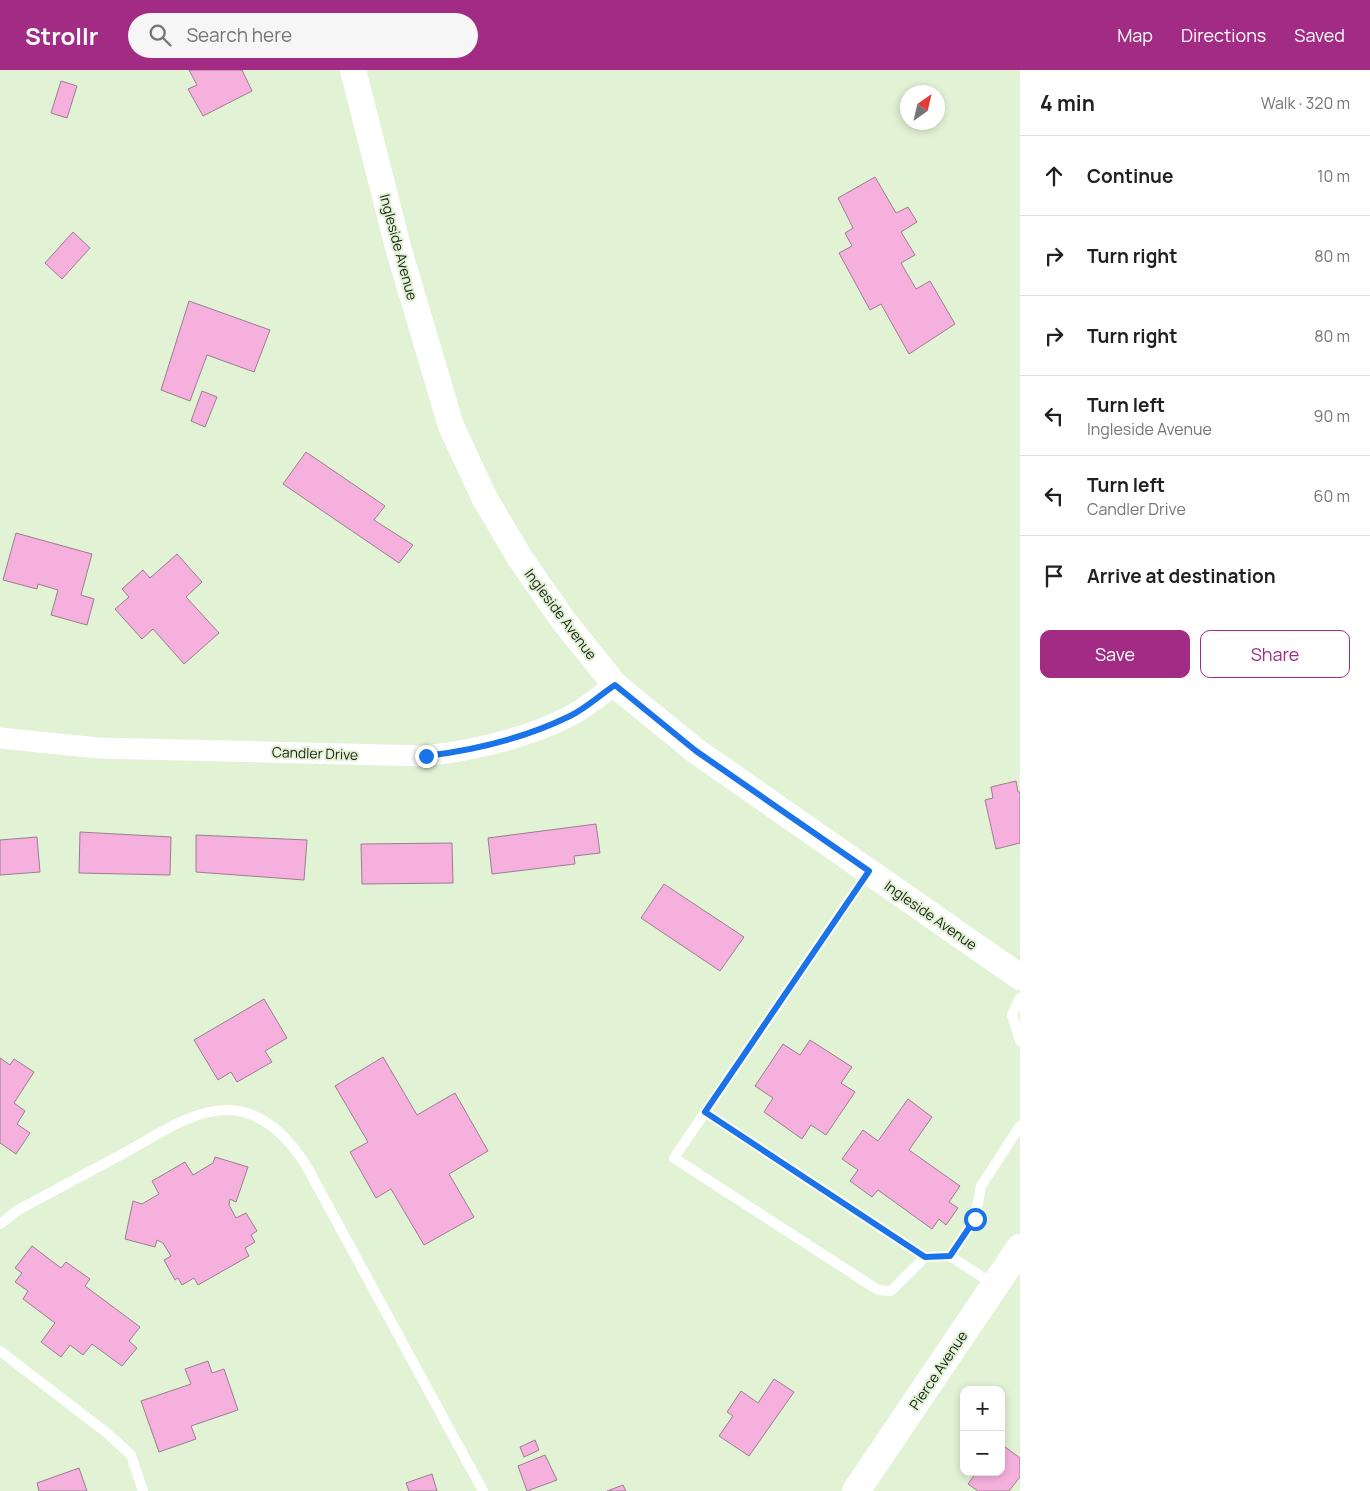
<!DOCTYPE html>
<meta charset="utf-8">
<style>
body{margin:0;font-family:Manrope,sans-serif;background:#f6f6f6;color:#202124}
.controls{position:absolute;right:15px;bottom:15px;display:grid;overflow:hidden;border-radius:10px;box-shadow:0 2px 8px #0003}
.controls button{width:45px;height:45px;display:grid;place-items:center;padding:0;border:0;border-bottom:1px solid #e0e0e0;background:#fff;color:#202124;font:25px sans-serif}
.compass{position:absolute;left:900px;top:15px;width:45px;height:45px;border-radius:50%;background:#fff;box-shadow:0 2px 8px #0003;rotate:34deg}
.stop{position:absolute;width:15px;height:15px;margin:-11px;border:4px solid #1a73e8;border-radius:50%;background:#fff}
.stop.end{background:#1a73e8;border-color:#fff;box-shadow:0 1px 5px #0008}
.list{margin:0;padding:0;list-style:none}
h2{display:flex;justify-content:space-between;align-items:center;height:65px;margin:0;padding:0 20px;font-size:21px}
h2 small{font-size:16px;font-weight:400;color:#757577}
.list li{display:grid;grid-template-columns:32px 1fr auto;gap:15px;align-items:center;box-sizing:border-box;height:80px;padding:0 20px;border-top:1px solid #e0e0e0}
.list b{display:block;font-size:19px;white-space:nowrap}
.list p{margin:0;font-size:16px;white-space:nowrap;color:#757577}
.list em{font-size:16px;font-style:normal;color:#757577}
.actions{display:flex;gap:10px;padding:15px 20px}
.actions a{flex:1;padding:11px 0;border:1px solid #a22b84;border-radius:10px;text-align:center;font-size:18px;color:#a22b84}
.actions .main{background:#a22b84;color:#fff}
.icon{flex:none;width:28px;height:28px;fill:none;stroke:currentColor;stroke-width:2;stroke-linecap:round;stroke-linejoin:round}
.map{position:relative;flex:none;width:1020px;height:1421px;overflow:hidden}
header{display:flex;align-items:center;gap:30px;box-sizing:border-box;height:70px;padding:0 25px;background:#a22b84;color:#fff}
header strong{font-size:24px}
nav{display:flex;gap:28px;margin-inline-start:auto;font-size:18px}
.search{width:350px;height:45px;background:#f6f6f6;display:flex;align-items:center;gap:12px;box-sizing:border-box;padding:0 18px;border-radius:28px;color:#757577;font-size:19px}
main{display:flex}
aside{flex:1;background:#fff}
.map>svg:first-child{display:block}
</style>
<header>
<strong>Strollr</strong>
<div class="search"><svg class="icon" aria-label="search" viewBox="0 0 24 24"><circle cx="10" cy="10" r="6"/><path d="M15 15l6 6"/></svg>Search here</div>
<nav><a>Map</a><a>Directions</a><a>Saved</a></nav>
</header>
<main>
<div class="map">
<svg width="1020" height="1421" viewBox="0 0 1020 1421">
<rect width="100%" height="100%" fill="#e2f2d5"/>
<g fill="#f6b0de" stroke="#9a7e90">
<path d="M 189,0 L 242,0 L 252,21 L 203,46 L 188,19 L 197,15 Z"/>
<path d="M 61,11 L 77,16 L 67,48 L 51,43 Z"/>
<path d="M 875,107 L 896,143 L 908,137 L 917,152 L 901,162 L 915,185 L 901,193 L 916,219 L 930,211 L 955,254 L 909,284 L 881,234 L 870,240 L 839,183 L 852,176 L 845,163 L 853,158 L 838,128 Z"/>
<path d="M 73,162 L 90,178 L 62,209 L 45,193 Z"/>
<path d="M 189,231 L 270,260 L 254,302 L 207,285 L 190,331 L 161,320 Z"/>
<path d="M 202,321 L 217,327 L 205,357 L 191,351 Z"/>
<path d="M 306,382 L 385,436 L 374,450 L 413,475 L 399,493 L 283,414 Z"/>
<path d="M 16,463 L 92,484 L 81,525 L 94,529 L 87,555 L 51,545 L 58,520 L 38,514 L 37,519 L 3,510 Z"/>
<path d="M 177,484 L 202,512 L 186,527 L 219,563 L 184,594 L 153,559 L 142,569 L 115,539 L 129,527 L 122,519 L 143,500 L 150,508 Z"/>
<path d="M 1016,711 L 1018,722 L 1020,722 L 1020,773 L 996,779 L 985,730 L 993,728 L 991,717 Z"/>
<path d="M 596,754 L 600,783 L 574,786 L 575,794 L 492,804 L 488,768 Z"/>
<path d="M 80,762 L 171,767 L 170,805 L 79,803 Z"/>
<path d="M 196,765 L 307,770 L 304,810 L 196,802 Z"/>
<path d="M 37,767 L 40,802 L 0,805 L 0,770 Z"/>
<path d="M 452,773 L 453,813 L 362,814 L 361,774 Z"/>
<path d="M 664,814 L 744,867 L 720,901 L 641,848 Z"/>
<path d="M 264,929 L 287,968 L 265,981 L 272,992 L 237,1012 L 231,1002 L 218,1010 L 194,970 Z"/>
<path d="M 810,970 L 852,997 L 841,1013 L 855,1022 L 826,1065 L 811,1055 L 802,1069 L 764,1042 L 773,1028 L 755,1016 L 783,974 L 800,985 Z"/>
<path d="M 383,987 L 417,1045 L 455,1023 L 488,1081 L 449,1104 L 474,1147 L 424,1175 L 391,1119 L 376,1128 L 350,1082 L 368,1072 L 335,1016 Z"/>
<path d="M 0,988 L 10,995 L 14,989 L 34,1002 L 14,1033 L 25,1041 L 17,1054 L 30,1063 L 16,1084 L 0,1073 Z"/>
<path d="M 908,1029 L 932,1047 L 909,1080 L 960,1116 L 949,1132 L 958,1138 L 946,1155 L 939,1149 L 932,1159 L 878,1120 L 872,1127 L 850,1111 L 858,1100 L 842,1089 L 863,1060 L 878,1071 Z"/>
<path d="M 215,1087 L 248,1097 L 236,1132 L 230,1129 L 229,1135 L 236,1148 L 246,1143 L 257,1161 L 251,1165 L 255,1172 L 245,1178 L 249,1186 L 198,1215 L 194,1208 L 182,1215 L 178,1208 L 175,1210 L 164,1190 L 171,1186 L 163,1173 L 157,1170 L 155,1177 L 125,1169 L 133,1131 L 142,1134 L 159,1124 L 152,1111 L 185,1092 L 193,1105 L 213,1093 Z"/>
<path d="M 32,1176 L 61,1198 L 66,1192 L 90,1209 L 85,1216 L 140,1257 L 129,1271 L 137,1278 L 122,1296 L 92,1274 L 83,1285 L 70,1275 L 61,1287 L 41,1272 L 55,1253 L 23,1229 L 28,1221 L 15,1212 L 22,1203 L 15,1198 Z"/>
<path d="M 208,1291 L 212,1303 L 224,1299 L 238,1340 L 191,1356 L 196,1369 L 159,1382 L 141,1331 L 191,1314 L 185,1299 Z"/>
<path d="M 774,1309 L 794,1322 L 749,1386 L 719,1366 L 733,1346 L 727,1342 L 741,1321 L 758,1333 Z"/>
<path d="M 535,1370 L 539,1380 L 524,1387 L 520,1377 Z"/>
<path d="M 1001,1374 L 1020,1388 L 1020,1407 L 1009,1421 L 978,1421 L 968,1414 L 976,1403 L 975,1402 L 1001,1402 Z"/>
<path d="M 545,1385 L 557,1410 L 527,1421 L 518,1396 Z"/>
<path d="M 79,1398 L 87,1421 L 39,1421 L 37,1413 Z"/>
<path d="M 432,1404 L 437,1421 L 409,1421 L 406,1413 Z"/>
<path d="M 623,1415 L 626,1421 L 607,1421 Z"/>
</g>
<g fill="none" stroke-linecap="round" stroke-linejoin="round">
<g stroke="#fff" stroke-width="10">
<path d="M 868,802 L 674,1088 L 878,1220 L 891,1221 L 925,1187 L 950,1186 L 993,1214"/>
<path d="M 1020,928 L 1012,945 L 1020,971"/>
<path d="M 705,1042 L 925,1187"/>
<path d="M 0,1154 L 18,1140 C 54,1121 90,1101 126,1082 C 156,1066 191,1040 227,1040 C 263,1040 290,1069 307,1097 L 483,1421"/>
<path d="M 950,1186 L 975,1149 L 981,1116 L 1020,1056"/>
<path d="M 0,1281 L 107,1363 L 131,1385 L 143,1421"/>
</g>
<path stroke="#fff" stroke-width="21" d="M 0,668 L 98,678 L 425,686 C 476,680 525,669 570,646 C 586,638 600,625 615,615"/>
<path stroke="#fff" stroke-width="26" d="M 353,0 L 398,177 L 451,356 L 485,429 L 520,488 L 563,550 L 615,615 L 696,681 L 1020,907"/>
<path stroke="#fff" stroke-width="28" d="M 856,1421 L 1020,1178"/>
</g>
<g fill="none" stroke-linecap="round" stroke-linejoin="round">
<path stroke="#1a73e8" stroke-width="6" d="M 426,686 C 476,680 525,668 570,646 C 586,638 600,625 615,615 L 696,681 L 869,801 L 705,1042 L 925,1187 L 950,1186 L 975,1149"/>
</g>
<g text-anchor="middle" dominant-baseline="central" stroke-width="4" stroke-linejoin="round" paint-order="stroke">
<g font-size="14" fill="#191f14" stroke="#e2f2d5">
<text transform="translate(399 177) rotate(75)">Ingleside Avenue</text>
<text transform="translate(561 544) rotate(53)">Ingleside Avenue</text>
<text transform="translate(315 683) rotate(2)">Candler Drive</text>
<text transform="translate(931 845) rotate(35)">Ingleside Avenue</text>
<text transform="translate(938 1300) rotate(-56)">Pierce Avenue</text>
</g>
</g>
</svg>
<div class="controls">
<button>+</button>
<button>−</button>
</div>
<svg class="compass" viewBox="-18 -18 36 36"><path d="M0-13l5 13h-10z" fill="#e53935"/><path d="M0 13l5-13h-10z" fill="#757577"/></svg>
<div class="stop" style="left:975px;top:1149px"></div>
<div class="stop end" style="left:426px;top:686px"></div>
</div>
<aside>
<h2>4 min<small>Walk · 320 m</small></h2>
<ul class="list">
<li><svg class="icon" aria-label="ahead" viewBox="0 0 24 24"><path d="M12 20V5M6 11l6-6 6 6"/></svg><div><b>Continue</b></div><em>10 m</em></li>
<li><svg class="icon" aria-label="right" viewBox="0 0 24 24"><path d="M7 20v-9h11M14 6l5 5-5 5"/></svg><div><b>Turn right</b></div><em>80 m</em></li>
<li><svg class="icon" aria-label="right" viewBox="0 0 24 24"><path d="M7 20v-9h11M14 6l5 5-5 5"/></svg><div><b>Turn right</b></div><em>80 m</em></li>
<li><svg class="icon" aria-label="left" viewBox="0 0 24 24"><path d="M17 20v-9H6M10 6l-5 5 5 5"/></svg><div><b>Turn left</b><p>Ingleside Avenue</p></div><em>90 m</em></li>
<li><svg class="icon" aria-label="left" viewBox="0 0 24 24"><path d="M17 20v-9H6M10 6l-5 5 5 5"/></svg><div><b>Turn left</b><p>Candler Drive</p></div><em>60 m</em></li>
<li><svg class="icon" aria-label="arrive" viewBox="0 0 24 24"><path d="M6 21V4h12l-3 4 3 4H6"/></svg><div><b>Arrive at destination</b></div></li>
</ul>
<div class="actions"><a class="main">Save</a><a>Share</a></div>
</aside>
</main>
